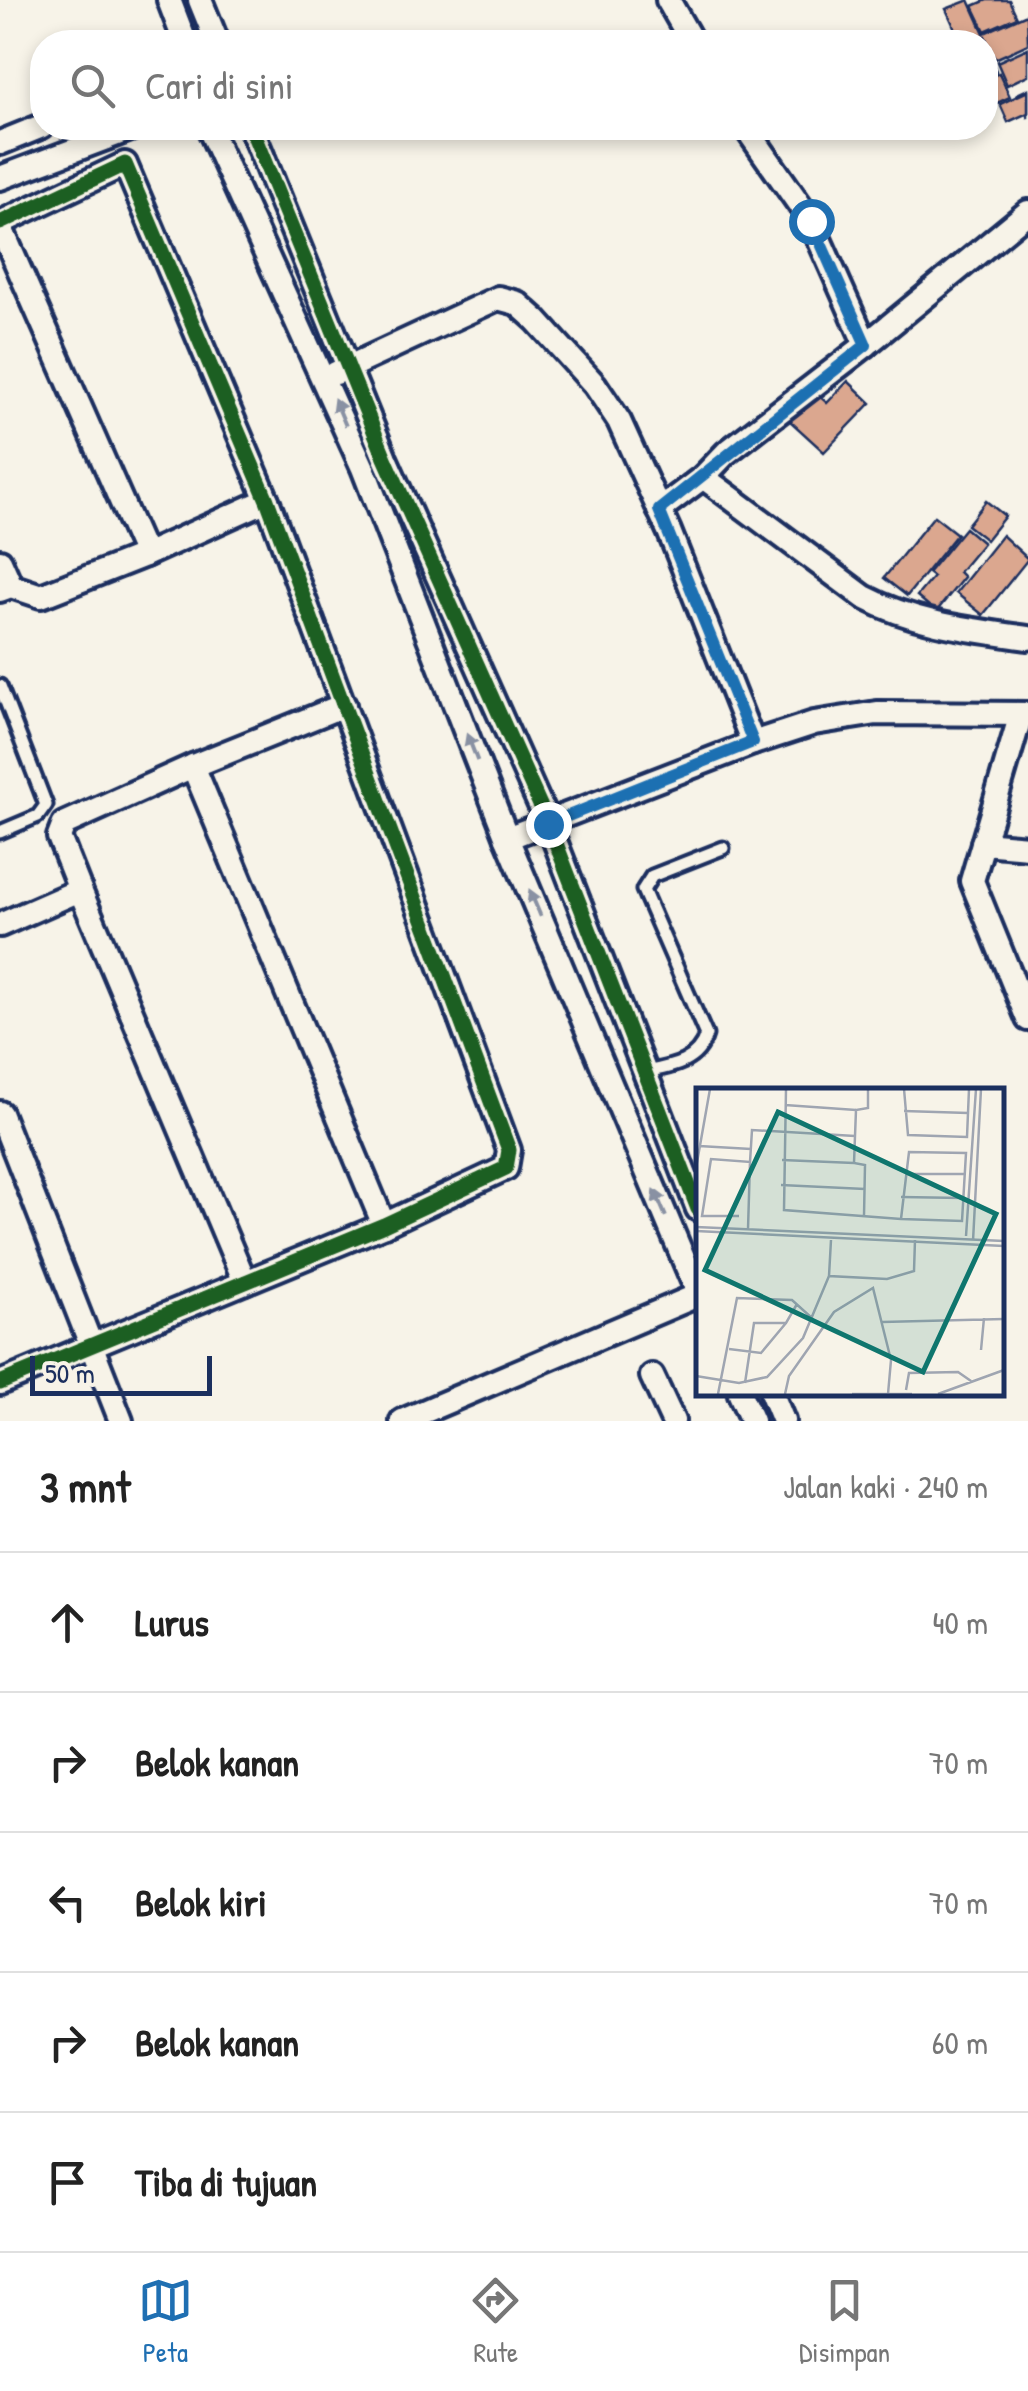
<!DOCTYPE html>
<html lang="id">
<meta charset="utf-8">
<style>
body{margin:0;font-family:"Patrick Hand",sans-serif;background:#f6f6f6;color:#222}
.scale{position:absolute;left:30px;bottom:25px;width:182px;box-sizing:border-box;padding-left:10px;border:5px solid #1b2f5e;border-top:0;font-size:28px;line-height:35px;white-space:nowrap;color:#1b2f5e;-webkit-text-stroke:8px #f7f3e8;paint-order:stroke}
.stop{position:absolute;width:30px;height:30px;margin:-22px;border:8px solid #1f6fb2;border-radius:50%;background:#fff}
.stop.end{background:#1f6fb2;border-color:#fff;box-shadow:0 2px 10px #0008}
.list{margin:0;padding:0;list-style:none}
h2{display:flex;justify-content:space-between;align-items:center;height:130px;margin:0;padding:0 40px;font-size:42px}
h2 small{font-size:32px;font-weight:400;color:#767676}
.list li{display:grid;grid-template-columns:65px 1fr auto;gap:30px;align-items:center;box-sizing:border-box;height:140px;padding:0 40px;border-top:2px solid #e0e0e0}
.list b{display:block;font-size:38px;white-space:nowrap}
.list em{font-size:32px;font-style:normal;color:#767676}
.icon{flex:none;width:55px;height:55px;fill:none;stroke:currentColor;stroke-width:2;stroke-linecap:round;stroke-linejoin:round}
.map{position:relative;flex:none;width:1028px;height:1421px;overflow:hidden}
.search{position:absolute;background:#fff;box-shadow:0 5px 15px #0003;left:30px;right:30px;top:30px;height:110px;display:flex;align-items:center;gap:25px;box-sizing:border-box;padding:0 35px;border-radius:40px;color:#767676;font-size:38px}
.sheet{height:830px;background:#fff}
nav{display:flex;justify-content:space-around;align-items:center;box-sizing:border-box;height:140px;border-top:2px solid #e0e0e0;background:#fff;font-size:28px;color:#767676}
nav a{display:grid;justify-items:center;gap:5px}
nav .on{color:#1f6fb2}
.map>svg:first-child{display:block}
</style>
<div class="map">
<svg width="1028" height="1421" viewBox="0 0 1028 1421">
<rect width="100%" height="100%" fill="#f7f3e8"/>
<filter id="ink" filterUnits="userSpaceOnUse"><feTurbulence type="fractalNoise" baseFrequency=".01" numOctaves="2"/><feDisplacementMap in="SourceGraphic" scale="20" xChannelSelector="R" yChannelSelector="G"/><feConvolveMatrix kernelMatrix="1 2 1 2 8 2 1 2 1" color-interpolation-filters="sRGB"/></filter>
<g filter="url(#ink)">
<g fill="#dba78f" stroke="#1b2f5e" stroke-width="2.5">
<path d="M 969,0 L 984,33 L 1027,14 L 1028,44 L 995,59 L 985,36 L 961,42 L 946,9 Z"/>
<path d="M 987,0 L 1009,0 L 1017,17 L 985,31 L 973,6 Z"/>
<path d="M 986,47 L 996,71 L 986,76 Z"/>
<path d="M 1028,48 L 1028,75 L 1007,85 L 997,62 Z"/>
<path d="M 999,73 L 1010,97 L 995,104 L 986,79 Z"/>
<path d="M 1028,89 L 1028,118 L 1017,94 Z"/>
<path d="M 1028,91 L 1028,113 L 1008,122 L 1000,104 Z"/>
<path d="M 848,381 L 871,403 L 824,452 L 790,421 L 816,393 L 827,403 Z"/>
<path d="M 986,501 L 1005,516 L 986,540 L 967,525 Z"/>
<path d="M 934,516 L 957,534 L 907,596 L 884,578 Z"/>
<path d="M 965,528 L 983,543 L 959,572 L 964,577 L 936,612 L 917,596 L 933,577 L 928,573 Z"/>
<path d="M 1002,535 L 1028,559 L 983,615 L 956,593 Z"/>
</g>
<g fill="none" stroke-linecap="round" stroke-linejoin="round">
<defs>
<g id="service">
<path d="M 0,686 L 46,805 L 38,816 L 0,832"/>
<path d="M 645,1072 C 671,1067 698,1063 706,1035 L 643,890 L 652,876 L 723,848"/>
</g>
<g id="minor">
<path d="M 169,0 L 185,42"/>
<path d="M 200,0 L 217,42"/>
<path d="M 668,0 L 692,42"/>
<path d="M 209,128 L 363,468 L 507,838 L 698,1293"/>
<path d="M 251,128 L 385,458 L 548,823 L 698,1209"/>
<path d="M 746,128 L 811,221 L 866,345"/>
<path d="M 0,143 L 42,126"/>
<path d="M 0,178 L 133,128"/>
<path d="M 1028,212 L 866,345 L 726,453 L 703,477 L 864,597 C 915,624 972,630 1028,638"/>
<path d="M 0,223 L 125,164 L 267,500 L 509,1150 L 506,1168 L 384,1225 L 0,1383"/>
<path d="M 0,226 L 145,555"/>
<path d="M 336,373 L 498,298 L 517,303 L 536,320 L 595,385 L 619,421 L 669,531 L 753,743 L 507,838"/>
<path d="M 659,510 L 703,477"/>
<path d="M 0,561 L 11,586"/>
<path d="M 0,590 L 11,586 L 41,596 L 145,555 L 267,500"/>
<path d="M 1021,714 L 972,881 L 1028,1019"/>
<path d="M 753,743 L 814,723 L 877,713 L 1028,714"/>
<path d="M 193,766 L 384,1225"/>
<path d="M 983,843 L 1028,847"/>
<path d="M 80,890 L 245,1282"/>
<path d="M 0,925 L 80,890 L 59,837 L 64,824 L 193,766 L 344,705"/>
<path d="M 0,1113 L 121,1421"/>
<path d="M 652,1376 L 673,1421"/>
<path d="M 740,1394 L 752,1421"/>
<path d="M 772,1394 L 783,1421"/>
<path d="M 402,1421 L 698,1295"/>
</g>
</defs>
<use href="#service" stroke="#1b2f5e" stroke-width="19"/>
<use href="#minor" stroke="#1b2f5e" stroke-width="30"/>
<use href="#service" stroke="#f7f3e8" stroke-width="11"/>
<use href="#minor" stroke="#f7f3e8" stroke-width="22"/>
<defs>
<g id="cycleway">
<path d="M 251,128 L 385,458 L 548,823 L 698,1209"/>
<path d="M 0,223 L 125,164 L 267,500 L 509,1150 L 506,1168 L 384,1225 L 0,1383"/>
</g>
</defs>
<use href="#cycleway" stroke="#f7f3e8" stroke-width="21"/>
<use href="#cycleway" stroke="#1b5e20" stroke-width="15"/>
</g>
<defs><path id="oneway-solid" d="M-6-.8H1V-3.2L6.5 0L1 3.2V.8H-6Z" transform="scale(2.5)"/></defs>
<g fill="#8991a3">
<use href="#oneway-solid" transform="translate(340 412) rotate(-113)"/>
<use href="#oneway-solid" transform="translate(472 747) rotate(-111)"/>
<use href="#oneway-solid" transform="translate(535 903) rotate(-113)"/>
<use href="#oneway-solid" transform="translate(660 1203) rotate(-113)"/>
</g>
</g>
<g fill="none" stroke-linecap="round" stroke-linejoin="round" filter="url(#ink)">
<path stroke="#1f6fb2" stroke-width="12" d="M 548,824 L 753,742 L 659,510 L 866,345 L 811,221"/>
</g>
<g transform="translate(696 1088)">
<rect width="308" height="308" fill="#f7f3e8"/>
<path fill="none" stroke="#9fa5b1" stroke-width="2.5" d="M 90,1 L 88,122 L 205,131 L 266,133 L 270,65 L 213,64 L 205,131M 208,1 L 212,47 L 271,49 L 273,1M 89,17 L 160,22M 208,23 L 272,25M 3,58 L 55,61M 86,72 L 158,75M 0,80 L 14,1M 210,86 L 268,86M 85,97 L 169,101M 205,109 L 266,110M 43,128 L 6,128 L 15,71 L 54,74 L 56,42 L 159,48M 168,128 L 169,77 L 158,75 L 159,48 L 160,22 L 172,20 L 172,1M 0,139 L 308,153M 52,141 L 54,74M 0,143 L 308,158M 270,148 L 280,1M 135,152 L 133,188 L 191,191 L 218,183 L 219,152M 277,153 L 285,1M 186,234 L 308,231M 33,261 L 65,265 L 90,235M 285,262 L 288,230M 0,288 L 43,295 L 71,289 L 107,250 L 133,188M 49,295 L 58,235 L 90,235 L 101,216M 210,302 L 213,285 L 262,284 L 275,293M 22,306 L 41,210 L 96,212 L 117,231M 89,306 L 93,288 L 138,224 L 177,200 L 195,272 L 192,306M 156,306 L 216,306M 242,306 L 308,282"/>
<path fill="#0f766e" fill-opacity="0.15" stroke="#0f766e" stroke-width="5" d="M 82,24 L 300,126 L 227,284 L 9,182 Z"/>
<rect width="308" height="308" fill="none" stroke="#1b2f5e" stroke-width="5"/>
</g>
</svg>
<div class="scale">50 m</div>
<div class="stop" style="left:811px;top:221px"></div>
<div class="stop end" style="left:548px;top:824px"></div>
<div class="search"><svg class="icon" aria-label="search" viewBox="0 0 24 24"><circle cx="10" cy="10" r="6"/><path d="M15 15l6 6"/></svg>Cari di sini</div>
</div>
<section class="sheet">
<h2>3 mnt<small>Jalan kaki · 240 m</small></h2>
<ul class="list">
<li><svg class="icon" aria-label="ahead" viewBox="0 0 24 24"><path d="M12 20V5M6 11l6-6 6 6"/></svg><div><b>Lurus</b></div><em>40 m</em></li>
<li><svg class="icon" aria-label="right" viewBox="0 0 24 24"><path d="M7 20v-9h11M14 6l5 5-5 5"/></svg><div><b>Belok kanan</b></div><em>70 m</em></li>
<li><svg class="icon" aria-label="left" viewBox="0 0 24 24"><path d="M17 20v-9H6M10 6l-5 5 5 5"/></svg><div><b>Belok kiri</b></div><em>70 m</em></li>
<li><svg class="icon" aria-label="right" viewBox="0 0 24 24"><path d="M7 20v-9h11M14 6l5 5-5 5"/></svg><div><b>Belok kanan</b></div><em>60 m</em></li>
<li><svg class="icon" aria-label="arrive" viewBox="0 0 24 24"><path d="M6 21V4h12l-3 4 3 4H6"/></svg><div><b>Tiba di tujuan</b></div></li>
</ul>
</section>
<nav>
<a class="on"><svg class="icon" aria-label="map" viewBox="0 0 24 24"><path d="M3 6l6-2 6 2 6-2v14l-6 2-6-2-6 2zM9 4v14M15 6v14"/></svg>Peta</a>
<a><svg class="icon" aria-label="directions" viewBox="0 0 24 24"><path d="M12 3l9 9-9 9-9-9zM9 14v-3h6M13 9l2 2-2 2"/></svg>Rute</a>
<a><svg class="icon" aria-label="saved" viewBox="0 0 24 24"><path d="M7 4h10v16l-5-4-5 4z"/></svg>Disimpan</a>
</nav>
